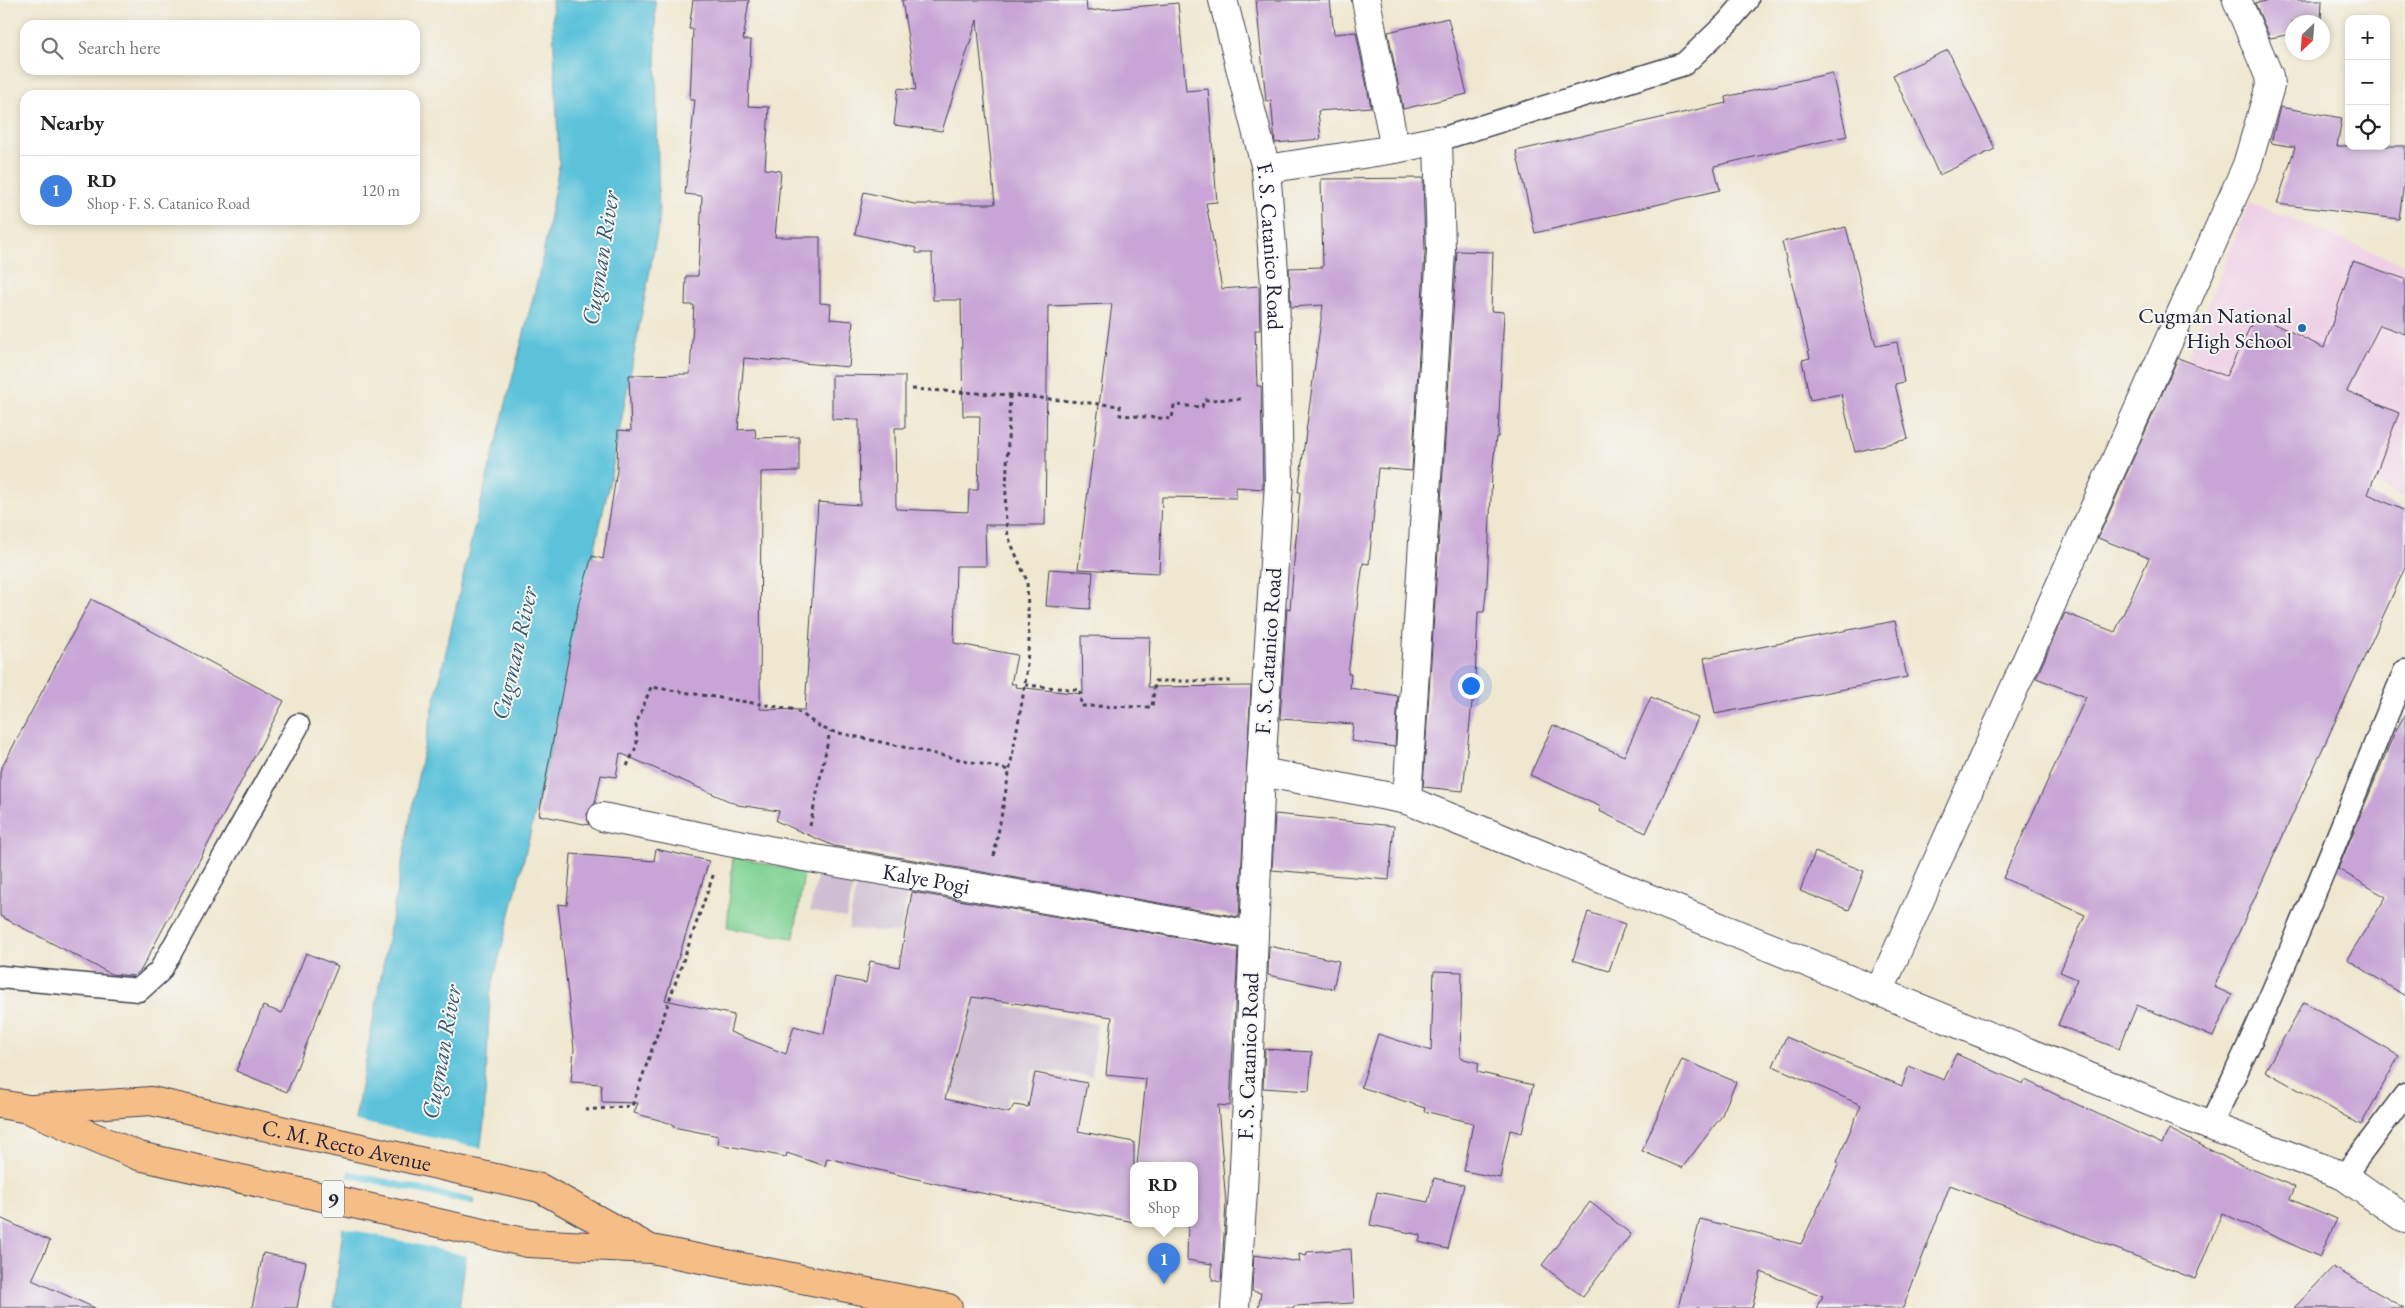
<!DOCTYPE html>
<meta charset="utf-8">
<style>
body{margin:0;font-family:"EB Garamond",serif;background:#f2f2f2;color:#222}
.controls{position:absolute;right:15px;top:15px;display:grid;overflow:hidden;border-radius:10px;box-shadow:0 2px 8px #0003}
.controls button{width:45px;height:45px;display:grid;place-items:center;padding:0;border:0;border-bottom:1px solid #e0e0e0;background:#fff;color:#222;font:25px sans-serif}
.compass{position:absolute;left:2285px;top:15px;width:45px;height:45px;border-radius:50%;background:#fff;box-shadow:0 2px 8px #0003;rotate:205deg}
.you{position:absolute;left:1470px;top:685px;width:18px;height:18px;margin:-12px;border:4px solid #fff;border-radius:50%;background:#1a73e8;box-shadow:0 0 0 8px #1a73e833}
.badge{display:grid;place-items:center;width:32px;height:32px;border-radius:50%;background:#ea580c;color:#fff;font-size:16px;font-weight:700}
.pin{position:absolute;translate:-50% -41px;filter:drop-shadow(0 1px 2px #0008)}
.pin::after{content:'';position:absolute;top:26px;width:18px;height:15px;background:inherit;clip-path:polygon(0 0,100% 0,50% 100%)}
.popup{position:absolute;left:1130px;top:1162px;width:68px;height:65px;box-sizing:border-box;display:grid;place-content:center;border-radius:10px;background:#fff;filter:drop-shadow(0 1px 4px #0005);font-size:16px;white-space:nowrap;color:#767676}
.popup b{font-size:19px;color:#222}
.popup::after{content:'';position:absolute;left:50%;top:100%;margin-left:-10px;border:10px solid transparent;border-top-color:#fff}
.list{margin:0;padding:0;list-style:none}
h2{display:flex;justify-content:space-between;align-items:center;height:65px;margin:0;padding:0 20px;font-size:21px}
h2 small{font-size:16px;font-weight:400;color:#767676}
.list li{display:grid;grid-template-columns:32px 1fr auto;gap:15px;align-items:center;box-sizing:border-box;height:70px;padding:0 20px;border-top:1px solid #e0e0e0}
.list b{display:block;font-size:19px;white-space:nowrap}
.list p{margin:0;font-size:16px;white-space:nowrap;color:#767676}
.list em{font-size:16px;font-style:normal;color:#767676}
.icon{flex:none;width:28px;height:28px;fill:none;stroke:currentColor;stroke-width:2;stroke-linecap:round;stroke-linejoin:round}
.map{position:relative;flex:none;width:2405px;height:1308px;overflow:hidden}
.search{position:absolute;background:#fff;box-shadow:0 2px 8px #0003;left:20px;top:20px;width:400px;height:55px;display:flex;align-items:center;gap:12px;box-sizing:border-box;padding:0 18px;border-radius:15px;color:#767676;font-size:19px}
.panel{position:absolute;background:#fff;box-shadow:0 2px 8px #0003;left:20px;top:90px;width:400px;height:135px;border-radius:15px}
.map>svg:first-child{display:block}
</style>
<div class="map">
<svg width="2405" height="1308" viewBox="0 0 2405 1308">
<rect width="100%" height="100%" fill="#f6f6f2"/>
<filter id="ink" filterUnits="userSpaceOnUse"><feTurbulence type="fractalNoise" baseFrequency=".02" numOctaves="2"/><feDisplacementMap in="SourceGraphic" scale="10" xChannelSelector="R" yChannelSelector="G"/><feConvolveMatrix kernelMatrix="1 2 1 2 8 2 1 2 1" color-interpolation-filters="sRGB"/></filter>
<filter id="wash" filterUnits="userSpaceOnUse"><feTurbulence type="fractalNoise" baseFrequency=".0096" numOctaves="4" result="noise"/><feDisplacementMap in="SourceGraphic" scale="20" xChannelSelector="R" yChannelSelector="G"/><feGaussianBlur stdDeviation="1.12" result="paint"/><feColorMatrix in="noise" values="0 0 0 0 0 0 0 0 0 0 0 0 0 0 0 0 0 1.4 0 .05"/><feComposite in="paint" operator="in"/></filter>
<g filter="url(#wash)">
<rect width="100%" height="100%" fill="#efe7cf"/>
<path fill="#efd0e6" d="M 2249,202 L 2405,265 L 2405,498 L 2174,391 Z"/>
<g fill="#cdbed2">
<path d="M 819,867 L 855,875 L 846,918 L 810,911 Z"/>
<path d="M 859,873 L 909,883 L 900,933 L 848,929 Z"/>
<path d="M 1010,968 L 1007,1006 L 1097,1024 L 1092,1076 L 1033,1070 L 1025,1100 L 1009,1096 L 1004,1111 L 950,1093 L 980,972 Z"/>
</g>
<path fill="#81d394" stroke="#527a68" d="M 733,856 L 804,873 L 794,938 L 727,928 Z"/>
<path fill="#5cc2da" stroke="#3f728a" d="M 552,0 L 655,0 L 659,223 L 611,475 L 550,754 L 490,994 L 484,1122 L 459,1308 L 334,1308 L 355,1119 L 419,770 L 472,537 L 541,266 L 559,165 Z"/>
<g fill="#efe7cf">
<path d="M 352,1120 L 483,1149 L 476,1199 L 347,1170 Z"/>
<path d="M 346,1177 L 475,1206 L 468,1256 L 340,1227 Z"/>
</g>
<g id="blocks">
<g fill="#c8a5d6">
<path d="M 693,0 L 749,0 L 743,40 L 751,40 L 748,106 L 769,107 L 765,169 L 781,171 L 775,237 L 820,237 L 820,303 L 831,304 L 830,319 L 853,321 L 849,367 L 744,358 L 738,430 L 755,429 L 756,438 L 799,437 L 799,471 L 761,472 L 760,709 L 805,710 L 818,502 L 860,505 L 859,420 L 832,419 L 832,375 L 905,376 L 905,428 L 895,428 L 896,509 L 968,512 L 969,490 L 978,490 L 980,416 L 963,416 L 961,300 L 933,300 L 932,253 L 916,253 L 916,248 L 855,234 L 864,192 L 914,204 L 995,204 L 977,20 L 942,131 L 894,125 L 898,88 L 916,90 L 902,0 L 1086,0 L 1087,11 L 1178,3 L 1186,91 L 1208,89 L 1217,202 L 1206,203 L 1222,289 L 1259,286 L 1260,330 L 1255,330 L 1257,386 L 1261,386 L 1263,489 L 1236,487 L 1236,498 L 1162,497 L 1159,573 L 1078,569 L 1112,304 L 1048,306 L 1045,525 L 985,525 L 986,566 L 956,566 L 954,643 L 1017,655 L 1011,684 L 1016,684 L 1015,687 L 1083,694 L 1082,636 L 1150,637 L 1148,687 L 1251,686 L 1239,917 L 834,846 L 776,821 L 779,811 L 738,805 L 620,753 L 616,777 L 601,775 L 595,803 L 587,814 L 589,825 L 539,815 L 579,601 L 592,556 L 603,559 L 617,470 L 618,430 L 631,431 L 629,375 L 690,374 L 694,305 L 685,305 L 686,276 L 698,276 L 702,196 L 685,194 L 695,100 L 690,100 L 693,29 L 689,29 Z"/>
<path d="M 1256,0 L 1330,0 L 1334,34 L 1356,32 L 1371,107 L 1318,111 L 1321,139 L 1275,143 L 1271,100 L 1266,101 Z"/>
<path d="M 2273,0 L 2322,0 L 2321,22 L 2292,22 L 2292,34 L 2270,38 L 2255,3 Z"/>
<path d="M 1448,18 L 1467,94 L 1403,109 L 1388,32 Z"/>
<path d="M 1948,50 L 1995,149 L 1939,175 L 1893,75 Z"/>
<path d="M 1832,73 L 1847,136 L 1714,166 L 1720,190 L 1535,233 L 1516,151 L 1726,103 L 1725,97 Z"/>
<path d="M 2280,107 L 2342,118 L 2337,146 L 2405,146 L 2405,175 L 2399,219 L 2277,204 L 2295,147 L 2271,143 Z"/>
<path d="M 1423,178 L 1425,251 L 1412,471 L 1378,468 L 1369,564 L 1363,563 L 1348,674 L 1351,674 L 1350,688 L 1398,696 L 1395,747 L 1351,741 L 1353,724 L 1280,719 L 1287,608 L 1290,609 L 1300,492 L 1298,492 L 1323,305 L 1291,307 L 1289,268 L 1323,267 L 1321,179 Z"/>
<path d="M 1846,227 L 1876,346 L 1897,342 L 1904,382 L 1895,384 L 1908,439 L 1855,452 L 1841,394 L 1810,400 L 1802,360 L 1810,358 L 1782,242 Z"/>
<path d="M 1457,251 L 1493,252 L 1491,311 L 1504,312 L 1498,437 L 1496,437 L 1492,474 L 1487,583 L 1484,612 L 1478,612 L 1474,702 L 1472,702 L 1463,791 L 1423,787 Z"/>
<path d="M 2353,261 L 2405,279 L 2405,334 L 2380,325 L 2347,391 L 2399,413 L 2368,494 L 2405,511 L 2405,568 L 2214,987 L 2232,995 L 2213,1037 L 2137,1005 L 2119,1049 L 2058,1025 L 2077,979 L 2060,972 L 2085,915 L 2003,878 L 2086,697 L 2036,678 L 2065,613 L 2115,632 L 2149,558 L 2098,538 L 2178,358 L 2226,376 L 2256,315 L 2324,348 Z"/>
<path d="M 1049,569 L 1093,572 L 1090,609 L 1046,606 Z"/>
<path d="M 91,599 L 284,701 L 141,970 L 134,976 L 111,974 L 0,916 L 0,771 Z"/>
<path d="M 1895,621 L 1907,677 L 1715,714 L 1704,658 Z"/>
<path d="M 1651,697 L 1698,718 L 1646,833 L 1599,811 L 1601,807 L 1530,775 L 1553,725 L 1624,756 Z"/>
<path d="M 2405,714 L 2405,996 L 2347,959 L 2386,897 L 2338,869 L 2394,734 Z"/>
<path d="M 1275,814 L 1394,826 L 1389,880 L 1272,870 Z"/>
<path d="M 656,849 L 709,861 L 665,1000 L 734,1015 L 730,1032 L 786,1054 L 794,1026 L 824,1034 L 835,977 L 866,983 L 870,961 L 899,967 L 912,892 L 1238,948 L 1230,1106 L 1218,1105 L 1226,1204 L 1221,1282 L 1212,1280 L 1212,1264 L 1187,1260 L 1188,1223 L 1194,1223 L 1194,1165 L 1137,1165 L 1146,1079 L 1106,1075 L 1112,1017 L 972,997 L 945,1099 L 1009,1113 L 1014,1105 L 1028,1107 L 1035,1073 L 1087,1083 L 1078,1131 L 1134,1142 L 1134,1222 L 955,1188 L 827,1158 L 825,1166 L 787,1153 L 786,1157 L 718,1144 L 719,1136 L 673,1127 L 673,1124 L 634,1113 L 638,1103 L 602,1102 L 601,1084 L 571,1082 L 574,1049 L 558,904 L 567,905 L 571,854 L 654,861 Z"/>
<path d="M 1815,852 L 1864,871 L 1849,910 L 1800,891 Z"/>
<path d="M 1588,912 L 1625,924 L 1609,971 L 1573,960 Z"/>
<path d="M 1269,946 L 1339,961 L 1333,989 L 1268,975 Z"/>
<path d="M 306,953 L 338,966 L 287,1092 L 236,1071 L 263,1006 L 282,1013 Z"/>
<path d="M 1434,971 L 1462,972 L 1460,1058 L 1479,1063 L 1477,1072 L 1533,1085 L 1522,1133 L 1510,1130 L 1500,1178 L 1464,1171 L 1473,1123 L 1424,1111 L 1425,1108 L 1361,1087 L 1378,1034 L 1431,1051 Z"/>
<path d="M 2304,1002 L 2399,1056 L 2361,1125 L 2265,1071 Z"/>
<path d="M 1786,1037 L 1902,1086 L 1909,1066 L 1944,1080 L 1956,1054 L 2023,1084 L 2025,1080 L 2162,1144 L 2169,1129 L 2232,1161 L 2295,1187 L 2290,1199 L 2337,1219 L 2320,1257 L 2222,1213 L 2195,1279 L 1950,1185 L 1903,1308 L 1816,1308 L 1823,1296 L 1761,1272 L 1752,1308 L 1678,1308 L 1700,1219 L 1801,1244 L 1839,1163 L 1837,1162 L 1861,1105 L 1773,1066 Z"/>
<path d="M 1265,1049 L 1312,1052 L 1309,1091 L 1263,1088 Z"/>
<path d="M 1682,1059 L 1736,1082 L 1721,1117 L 1682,1168 L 1642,1151 Z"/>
<path d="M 1434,1178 L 1464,1185 L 1448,1249 L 1419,1242 L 1421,1235 L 1370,1225 L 1377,1192 L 1428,1202 Z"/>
<path d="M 1590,1202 L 1631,1234 L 1583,1297 L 1542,1265 Z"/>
<path d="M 0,1218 L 50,1241 L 32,1280 L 95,1308 L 0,1308 Z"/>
<path d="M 1351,1249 L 1354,1303 L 1294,1306 L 1293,1308 L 1258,1308 L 1261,1293 L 1252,1291 L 1254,1255 L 1300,1262 L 1299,1254 L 1306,1256 L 1307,1252 Z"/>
<path d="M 263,1253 L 306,1262 L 297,1308 L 252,1308 Z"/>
<path d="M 2333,1267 L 2404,1308 L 2294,1308 Z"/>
</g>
</g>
</g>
<g filter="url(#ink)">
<use href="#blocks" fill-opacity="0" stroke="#414051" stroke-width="1"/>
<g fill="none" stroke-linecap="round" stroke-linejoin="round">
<defs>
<g id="service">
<path d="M 1438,140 L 1684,64 L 1728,22 L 1747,0"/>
<path d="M 0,977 L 139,990 L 160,971 L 298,725"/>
<path d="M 2210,1126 C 2284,978 2342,823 2405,671"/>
<path d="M 2344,1176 L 2405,1095"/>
</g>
<g id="minor">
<path d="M 1395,149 L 1438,140 L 1441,251 L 1407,800"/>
<path d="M 1266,169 L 1395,149 L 1366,0"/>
<path d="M 1261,772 L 1407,800 L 2210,1126 L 2344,1176 L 2405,1219"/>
<path id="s1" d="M 602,817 L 804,857 L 1252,935"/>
<path d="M 1879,992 L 2247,165 L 2270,86 L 2269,76 L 2237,0"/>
</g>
<g id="tertiary">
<path id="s2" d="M 1223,0 L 1266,169 L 1275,285 L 1279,482 L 1261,772 L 1243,1191 L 1235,1308"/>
</g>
<g id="trunk">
<path d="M 0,1104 L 28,1109 L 139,1156 L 528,1243 L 651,1249 L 948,1308"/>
<path id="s3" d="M 33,1109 L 151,1101 L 540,1188 L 645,1246"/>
</g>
</defs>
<use href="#service" stroke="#414051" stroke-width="25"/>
<use href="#minor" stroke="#414051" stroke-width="30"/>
<use href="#tertiary" stroke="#414051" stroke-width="30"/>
<use href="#trunk" stroke="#414051" stroke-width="30"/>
<g stroke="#414051" stroke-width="3" stroke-dasharray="4 4" stroke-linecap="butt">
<path d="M 912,389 L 1010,395 L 1120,406 L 1120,415 L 1172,419 L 1174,405 L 1202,407 L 1204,400 L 1244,399"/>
<path d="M 1025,685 L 1080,690 L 1081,706 L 1152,707 L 1155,681 L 1233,681"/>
<path d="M 627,766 L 637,745 L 636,724 L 651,687 L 791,709 C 806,714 814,726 830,731 L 1009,770"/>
<path d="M 810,826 L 830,731"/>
<path d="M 994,856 L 1025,685 L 1029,641 L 1027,581 L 1008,536 L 1005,512 L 1010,395"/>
<path d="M 585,1110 L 632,1106 L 714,873"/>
</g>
<use href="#service" stroke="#fff" stroke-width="22"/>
<use href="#minor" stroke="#fff" stroke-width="28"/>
<use href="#tertiary" stroke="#fff" stroke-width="28"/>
<use href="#trunk" stroke="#f6be87" stroke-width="28"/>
</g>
</g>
<circle fill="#1f6fb2" stroke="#f6f6f2" stroke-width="2" cx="2302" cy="328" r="5"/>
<g text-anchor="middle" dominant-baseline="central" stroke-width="4" stroke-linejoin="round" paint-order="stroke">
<rect fill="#f6f6f2" stroke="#626272" stroke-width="1" x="322" y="1180.5" width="22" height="37" rx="4"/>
<g font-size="21" font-weight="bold" fill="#22223b">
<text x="333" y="1199">9</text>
</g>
<g font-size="22" fill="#22223b" stroke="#f6f6f2">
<text stroke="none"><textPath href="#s2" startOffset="252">F. S. Catanico Road</textPath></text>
<text transform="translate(1268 651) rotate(-86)">F. S. Catanico Road</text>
<text stroke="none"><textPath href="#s1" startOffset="330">Kalye Pogi</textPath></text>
<text transform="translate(1248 1056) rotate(-88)">F. S. Catanico Road</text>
<text stroke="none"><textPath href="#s3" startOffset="319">C. M. Recto Avenue</textPath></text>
</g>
<g font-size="22" fill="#22223b" stroke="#f6f6f2" text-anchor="end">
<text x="2292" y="315">Cugman National<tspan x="2292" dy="25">High School</tspan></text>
</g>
<g font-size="24" font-style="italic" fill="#365a73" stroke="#f6f6f2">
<text transform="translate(600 258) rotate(-81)">Cugman River</text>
<text transform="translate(514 653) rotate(-77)">Cugman River</text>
<text transform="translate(441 1052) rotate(-80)">Cugman River</text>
</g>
</g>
</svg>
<div class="controls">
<button>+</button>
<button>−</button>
<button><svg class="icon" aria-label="locate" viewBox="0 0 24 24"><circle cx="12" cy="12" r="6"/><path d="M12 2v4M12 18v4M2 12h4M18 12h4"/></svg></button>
</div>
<svg class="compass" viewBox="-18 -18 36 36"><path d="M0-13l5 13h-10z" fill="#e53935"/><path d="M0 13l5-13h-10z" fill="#767676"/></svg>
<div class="you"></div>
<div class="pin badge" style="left:1164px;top:1284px;background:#3f7fe0">1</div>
<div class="popup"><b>RD</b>Shop</div>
<div class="search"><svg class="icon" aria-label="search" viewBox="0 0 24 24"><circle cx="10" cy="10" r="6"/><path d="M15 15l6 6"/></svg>Search here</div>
<section class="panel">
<h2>Nearby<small></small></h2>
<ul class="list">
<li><span class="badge" style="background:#3f7fe0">1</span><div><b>RD</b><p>Shop · F. S. Catanico Road</p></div><em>120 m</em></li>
</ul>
</section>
</div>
